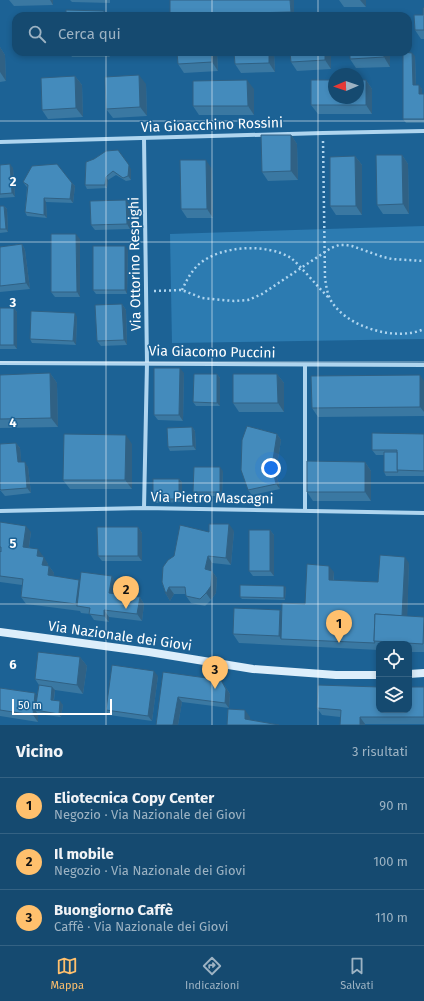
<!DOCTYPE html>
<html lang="it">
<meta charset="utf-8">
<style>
body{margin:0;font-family:"Fira Sans",sans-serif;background:#1e5175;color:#f1f3f6}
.controls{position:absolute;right:12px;bottom:12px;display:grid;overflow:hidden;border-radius:8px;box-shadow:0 2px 6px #0003}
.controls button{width:36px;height:36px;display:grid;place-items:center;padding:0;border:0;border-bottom:1px solid #346283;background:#154a70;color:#f1f3f6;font:20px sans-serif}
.compass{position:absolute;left:328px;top:68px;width:36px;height:36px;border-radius:50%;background:#154a70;box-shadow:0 2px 6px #0003;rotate:268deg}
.scale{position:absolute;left:12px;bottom:10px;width:100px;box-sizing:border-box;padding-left:4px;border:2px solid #fff;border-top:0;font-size:11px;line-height:14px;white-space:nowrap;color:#fff;-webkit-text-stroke:3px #1c6295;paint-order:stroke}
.you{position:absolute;left:271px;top:468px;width:14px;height:14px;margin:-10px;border:3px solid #fff;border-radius:50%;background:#1a73e8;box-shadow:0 0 0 6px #1a73e833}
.badge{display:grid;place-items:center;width:26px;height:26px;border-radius:50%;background:#ffc06d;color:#111;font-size:13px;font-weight:700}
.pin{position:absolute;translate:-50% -33px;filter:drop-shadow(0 1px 2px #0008)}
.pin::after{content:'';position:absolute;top:21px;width:14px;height:12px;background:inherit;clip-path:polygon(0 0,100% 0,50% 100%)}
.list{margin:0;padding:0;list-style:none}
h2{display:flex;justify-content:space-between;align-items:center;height:52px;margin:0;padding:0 16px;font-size:17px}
h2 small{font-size:13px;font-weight:400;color:#9db3c3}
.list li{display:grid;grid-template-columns:26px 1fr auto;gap:12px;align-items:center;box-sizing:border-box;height:56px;padding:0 16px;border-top:1px solid #346283}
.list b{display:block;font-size:15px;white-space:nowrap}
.list p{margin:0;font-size:13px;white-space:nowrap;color:#9db3c3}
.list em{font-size:13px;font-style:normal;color:#9db3c3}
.icon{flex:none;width:22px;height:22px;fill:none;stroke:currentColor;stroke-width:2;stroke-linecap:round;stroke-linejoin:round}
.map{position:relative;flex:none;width:424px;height:725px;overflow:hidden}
.search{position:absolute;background:#154a70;box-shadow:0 2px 6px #0003;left:12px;right:12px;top:12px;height:44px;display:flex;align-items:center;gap:10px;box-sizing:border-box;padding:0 14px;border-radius:12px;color:#9db3c3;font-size:15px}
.sheet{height:220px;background:#154a70}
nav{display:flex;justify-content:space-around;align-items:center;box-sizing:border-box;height:56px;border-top:1px solid #346283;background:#154a70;font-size:11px;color:#9db3c3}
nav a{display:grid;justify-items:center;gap:2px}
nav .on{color:#ffc06d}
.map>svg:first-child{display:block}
</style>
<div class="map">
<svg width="424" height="725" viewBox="0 0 424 725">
<rect width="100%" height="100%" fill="#1c6295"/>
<path fill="#2c7bb1" d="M 424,226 L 424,339 L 172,343 L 170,234 Z"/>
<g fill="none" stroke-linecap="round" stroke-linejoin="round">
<g stroke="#afd5ef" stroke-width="2.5" stroke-dasharray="2 3" stroke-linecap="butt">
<path d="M 323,141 L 325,278 C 326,285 327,292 330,299 C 345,327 396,342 424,329"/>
<path d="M 182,290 C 186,281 191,272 198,265 C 220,245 267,243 291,258 C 296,262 301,268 306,273 C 314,282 321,290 329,298"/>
<path d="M 154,291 L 182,290 L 202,298 L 222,300 L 234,301 L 248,300 L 262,294 L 331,248 L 339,245 L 346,245 L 352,246 L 383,257 L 392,259 L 424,261"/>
</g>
<g stroke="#afd5ef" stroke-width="4">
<path d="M 144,138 L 147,363 L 144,508"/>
<path d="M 0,142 L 323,133 L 424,131"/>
<path d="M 0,363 C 141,363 283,365 424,365"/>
<path d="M 305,510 L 305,365"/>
<path d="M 0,511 L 144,508 L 424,513"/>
</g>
<g stroke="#dceefb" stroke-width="8">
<path d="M 0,632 L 149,652 L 253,669 L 336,675 L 379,675"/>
<path d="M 409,674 L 424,673"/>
</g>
</g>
<g fill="#3a78a2">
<path d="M 9,0 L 53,0 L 53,5 L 14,6 Z"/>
<path d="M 70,0 L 110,0 L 110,3 L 72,2 Z"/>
<path d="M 294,0 L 294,16 L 171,16 L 170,15 Z"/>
<path d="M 339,0 L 366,0 L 366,7 L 344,7 Z"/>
<path d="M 424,7 L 424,39 L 421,39 L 415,30 L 423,15 Z"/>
<path d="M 0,47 L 5,55 L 6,81 L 0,82 Z"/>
<path d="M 69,52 L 110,52 L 110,57 L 72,57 Z"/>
<path d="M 177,52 L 217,52 L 218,71 L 184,73 L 178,64 Z"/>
<path d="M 234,52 L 274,52 L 275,72 L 241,73 L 235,64 Z"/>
<path d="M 290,52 L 331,52 L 331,69 L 297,71 L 291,62 Z"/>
<path d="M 390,52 L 390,67 L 356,68 L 350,59 Z"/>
<path d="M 415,56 L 416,85 L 422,89 L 422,94 L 424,94 L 424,123 L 406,123 L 403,119 Z"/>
<path d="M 75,76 L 82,85 L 83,117 L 48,119 L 42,110 Z"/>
<path d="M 366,80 L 372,89 L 372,114 L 318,114 L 311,105 Z"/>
<path d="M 146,84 L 147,116 L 113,118 L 106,109 Z"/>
<path d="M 254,89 L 254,115 L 199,115 L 193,106 Z"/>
<path d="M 291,135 L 297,144 L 298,180 L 268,181 L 262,172 Z"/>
<path d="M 402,155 L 408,164 L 409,214 L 383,214 L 377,205 Z"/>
<path d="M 355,156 L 362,165 L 362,215 L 336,215 L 330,206 Z"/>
<path d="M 86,162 L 131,169 L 131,180 L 126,181 L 116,175 L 108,180 L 107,188 L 87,189 L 85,185 Z"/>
<path d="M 0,165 L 13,168 L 15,197 L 0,198 Z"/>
<path d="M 212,169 L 213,218 L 187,218 L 181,209 Z"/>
<path d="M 23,182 L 72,183 L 75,186 L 73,203 L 46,202 L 47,218 L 27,216 L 25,212 L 27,187 L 26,186 Z"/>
<path d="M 126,200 L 130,205 L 130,229 L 95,230 L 91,225 Z"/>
<path d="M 0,206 L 4,206 L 7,209 L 8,232 L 0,233 Z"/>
<path d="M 80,239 L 80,297 L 55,297 L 51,292 Z"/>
<path d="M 22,244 L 25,250 L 30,289 L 0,292 L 0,247 Z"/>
<path d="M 128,250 L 127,294 L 96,294 L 93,290 Z"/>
<path d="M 122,304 L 126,310 L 127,345 L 101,346 L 97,341 Z"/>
<path d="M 0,308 L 14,308 L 17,312 L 17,349 L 0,349 Z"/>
<path d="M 77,317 L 76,345 L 32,343 L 30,339 Z"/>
<path d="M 50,373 L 57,383 L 58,427 L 0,428 L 0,375 Z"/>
<path d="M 184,373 L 183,421 L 158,420 L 154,415 Z"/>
<path d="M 217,374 L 220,378 L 220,406 L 196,406 L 193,402 Z"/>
<path d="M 277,374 L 284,383 L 284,412 L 239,412 L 233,403 Z"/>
<path d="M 424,381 L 424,416 L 318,417 L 312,408 Z"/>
<path d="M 192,427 L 195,431 L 196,450 L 170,451 L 168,447 Z"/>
<path d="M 277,434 L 281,440 L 276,472 L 280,489 L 252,495 L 248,490 Z"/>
<path d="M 424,434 L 424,476 L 386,476 L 384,472 L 384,455 L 376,455 L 372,450 Z"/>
<path d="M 16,443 L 20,448 L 21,462 L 28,467 L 31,493 L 5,496 L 0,490 L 0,444 Z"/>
<path d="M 132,444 L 132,489 L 70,489 L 63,480 Z"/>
<path d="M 365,462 L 371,471 L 371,501 L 313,501 L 307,492 Z"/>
<path d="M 223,471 L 222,496 L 196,496 L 193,492 Z"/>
<path d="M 179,479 L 182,482 L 182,502 L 156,503 L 153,499 Z"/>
<path d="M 0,522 L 31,532 L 29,547 L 43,556 L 43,557 L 48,564 L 48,566 L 49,566 L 54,573 L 53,576 L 79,580 L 80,581 L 116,582 L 115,594 L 140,597 L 144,604 L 142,621 L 109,617 L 109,622 L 94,620 L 90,614 L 81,613 L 80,611 L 26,604 L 21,597 L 22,585 L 0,582 Z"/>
<path d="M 138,527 L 142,533 L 142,561 L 102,561 L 98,556 Z"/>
<path d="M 270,530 L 274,535 L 274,576 L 253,576 L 249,571 Z"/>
<path d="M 234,531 L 231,565 L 212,563 L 211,571 L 212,571 L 217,578 L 216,593 L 211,600 L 205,606 L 191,603 L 186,596 L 186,594 L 174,594 L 170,601 L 166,594 L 162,582 L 209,532 Z"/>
<path d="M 409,563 L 407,616 L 424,617 L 424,652 L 409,652 L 409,644 L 379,644 L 379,650 L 239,643 L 233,634 L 280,610 L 282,612 L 305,604 L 334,572 L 334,580 L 378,582 Z"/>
<path d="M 286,587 L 285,600 L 242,599 L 240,597 Z"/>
<path d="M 80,657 L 87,666 L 83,694 L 55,690 L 54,701 L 63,705 L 61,717 L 38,714 L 38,722 L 0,716 L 0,688 L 35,693 L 37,696 L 39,685 L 35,679 Z"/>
<path d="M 163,672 L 225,686 L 230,694 L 229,708 L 182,702 L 178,725 Z"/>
<path d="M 158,676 L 152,721 L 109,715 L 106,710 Z"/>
<path d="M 362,687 L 424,687 L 424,724 L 365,724 L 340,717 L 322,715 L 317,708 Z"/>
</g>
<g fill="#306184">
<path d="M 50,0 L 53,0 L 53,5 Z"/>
<path d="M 290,0 L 294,0 L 294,16 L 293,16 L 291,12 Z"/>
<path d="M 360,0 L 366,0 L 366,7 Z"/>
<path d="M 104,11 L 108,16 L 104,16 Z"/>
<path d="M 0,47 L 5,55 L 6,81 L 0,72 Z"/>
<path d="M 106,52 L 110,52 L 110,57 Z"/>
<path d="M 211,52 L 217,52 L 218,71 L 212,62 Z"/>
<path d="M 269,52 L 274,52 L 275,72 L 269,63 Z"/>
<path d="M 325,52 L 331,52 L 331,69 L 325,60 Z"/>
<path d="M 384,52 L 390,52 L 390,67 L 384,57 Z"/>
<path d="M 412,53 L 415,56 L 416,89 L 413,85 Z"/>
<path d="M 139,75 L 146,84 L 147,116 L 140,107 Z"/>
<path d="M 75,76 L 82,85 L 83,117 L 76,108 Z"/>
<path d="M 247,80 L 254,89 L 254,115 L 248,106 Z"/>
<path d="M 366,80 L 372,89 L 372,114 L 366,105 Z"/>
<path d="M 419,85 L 422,89 L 422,97 L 419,94 Z"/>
<path d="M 291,135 L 297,144 L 298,180 L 291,171 Z"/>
<path d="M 121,154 L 131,169 L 131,180 L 128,176 Z"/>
<path d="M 402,155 L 408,164 L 409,214 L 403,204 Z"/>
<path d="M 355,156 L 362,165 L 362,215 L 356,206 Z"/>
<path d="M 206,160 L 212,169 L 213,218 L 207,209 Z"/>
<path d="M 10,164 L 13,168 L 15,197 L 12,193 Z"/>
<path d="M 106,177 L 108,180 L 107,188 L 105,185 Z"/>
<path d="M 72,183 L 75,186 L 73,203 L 70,199 Z"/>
<path d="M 44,198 L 46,202 L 47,218 L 44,215 Z"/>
<path d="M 126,200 L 130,205 L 130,229 L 127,224 Z"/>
<path d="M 4,206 L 7,209 L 8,232 L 6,229 Z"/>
<path d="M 76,234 L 80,239 L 80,297 L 77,292 Z"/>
<path d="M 22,244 L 25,250 L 30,289 L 26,283 Z"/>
<path d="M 125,246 L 128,250 L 127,294 L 125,290 Z"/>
<path d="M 122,304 L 126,310 L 127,345 L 124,340 Z"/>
<path d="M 14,308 L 17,312 L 17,349 L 14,345 Z"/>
<path d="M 75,313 L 77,317 L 76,345 L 73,341 Z"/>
<path d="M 180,368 L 184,373 L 183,421 L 179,415 Z"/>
<path d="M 50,373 L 57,383 L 58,427 L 51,418 Z"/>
<path d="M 217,374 L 220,378 L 220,406 L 217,403 Z"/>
<path d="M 277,374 L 284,383 L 284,412 L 278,403 Z"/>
<path d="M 420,375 L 424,381 L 424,412 L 420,407 Z"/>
<path d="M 192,427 L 195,431 L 196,450 L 193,446 Z"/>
<path d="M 277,434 L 281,440 L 276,472 L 280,489 L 276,484 L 272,466 Z"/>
<path d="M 126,435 L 132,444 L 132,489 L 125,480 Z"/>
<path d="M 16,443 L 20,448 L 22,468 L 18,462 Z"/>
<path d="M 25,462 L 28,467 L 31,493 L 27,488 Z"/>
<path d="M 365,462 L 371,471 L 371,501 L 365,492 Z"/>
<path d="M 220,467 L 223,471 L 222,496 L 220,492 Z"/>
<path d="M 179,479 L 182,482 L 182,502 L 179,499 Z"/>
<path d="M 229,524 L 234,531 L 231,565 L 226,558 Z"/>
<path d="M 26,526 L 31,532 L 28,553 L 23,547 Z"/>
<path d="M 138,527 L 142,533 L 142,561 L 138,556 Z"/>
<path d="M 270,530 L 274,535 L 274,576 L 270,571 Z"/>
<path d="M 38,549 L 43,556 L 42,563 L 37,556 Z"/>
<path d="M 208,556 L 212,563 L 210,576 L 205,569 Z"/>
<path d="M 44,557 L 48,564 L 47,572 L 42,565 Z"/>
<path d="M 405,557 L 409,563 L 407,625 L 402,618 Z"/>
<path d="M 49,566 L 54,573 L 53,582 L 48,575 Z"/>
<path d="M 329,566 L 334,572 L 333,587 L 329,580 Z"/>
<path d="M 212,571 L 217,578 L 216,593 L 211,600 L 206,593 Z"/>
<path d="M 112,576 L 116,582 L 114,600 L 109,593 Z"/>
<path d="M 79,580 L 84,586 L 77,607 L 76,604 Z"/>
<path d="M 284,586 L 286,587 L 285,600 L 284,598 Z"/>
<path d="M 169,587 L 174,594 L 170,601 L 166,594 Z"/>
<path d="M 140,597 L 144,604 L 142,621 L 137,614 Z"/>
<path d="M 104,610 L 109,617 L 109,622 L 104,616 Z"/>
<path d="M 280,610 L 287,619 L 281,639 L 279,636 Z"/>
<path d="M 80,657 L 87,666 L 83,694 L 77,685 Z"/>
<path d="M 154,671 L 158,676 L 152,721 L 148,716 Z"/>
<path d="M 221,680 L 230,694 L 229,708 L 225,703 Z"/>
<path d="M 52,687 L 55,690 L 53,704 L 51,700 Z"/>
<path d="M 35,693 L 40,699 L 35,710 L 38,714 L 38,722 L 33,715 Z"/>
<path d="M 178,697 L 182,702 L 178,725 L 173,725 Z"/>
<path d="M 60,701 L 63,705 L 61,717 L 59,714 Z"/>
<path d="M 245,710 L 250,717 L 250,725 L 245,719 Z"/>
<path d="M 360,717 L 365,724 L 365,725 L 360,725 Z"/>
</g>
<g fill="#448bbc" stroke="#306184">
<path d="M 170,0 L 290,0 L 291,12 L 170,15 Z"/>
<path d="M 424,7 L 424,30 L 415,30 L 414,15 L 423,15 L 423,8 Z"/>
<path d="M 66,10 L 104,11 L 104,16 L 66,16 Z"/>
<path d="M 177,52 L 211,52 L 212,62 L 178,64 Z"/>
<path d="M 234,52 L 269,52 L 269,63 L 235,64 Z"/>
<path d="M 290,52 L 325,52 L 325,60 L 291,62 Z"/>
<path d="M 350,52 L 384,52 L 384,57 L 350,59 Z"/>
<path d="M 403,52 L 412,53 L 413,85 L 419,85 L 419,94 L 424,94 L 424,119 L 403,119 Z"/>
<path d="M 139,75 L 140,107 L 106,109 L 105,77 Z"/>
<path d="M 75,76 L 76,108 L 42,110 L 41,78 Z"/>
<path d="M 247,80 L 248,106 L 193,106 L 193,81 Z"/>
<path d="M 311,80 L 334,80 L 334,98 L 358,98 L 358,80 L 366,80 L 366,105 L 311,105 Z"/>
<path d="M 261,135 L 291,135 L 291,171 L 262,172 Z"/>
<path d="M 118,150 L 129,165 L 128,176 L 123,178 L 113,171 L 106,177 L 105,185 L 85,185 L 86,162 L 94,159 L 106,151 Z"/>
<path d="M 376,155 L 402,155 L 403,204 L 377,205 Z"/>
<path d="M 355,156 L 356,206 L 330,206 L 330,157 Z"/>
<path d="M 180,160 L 206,160 L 207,209 L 181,209 Z"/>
<path d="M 10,164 L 12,193 L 0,194 L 0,165 Z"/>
<path d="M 57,164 L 72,183 L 70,199 L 44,198 L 44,215 L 25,212 L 28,185 L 23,182 L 32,166 Z"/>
<path d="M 126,200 L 127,224 L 91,225 L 90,201 Z"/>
<path d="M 0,206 L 4,206 L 6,229 L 0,229 Z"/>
<path d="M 51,234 L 76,234 L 77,292 L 51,292 Z"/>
<path d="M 22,244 L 26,283 L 0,286 L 0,247 Z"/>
<rect x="93" y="246" width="32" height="44"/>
<path d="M 122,304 L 124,340 L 97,341 L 95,305 Z"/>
<rect x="0" y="308" width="14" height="37"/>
<path d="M 31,311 L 75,313 L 73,341 L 30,339 Z"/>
<path d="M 154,368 L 180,368 L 179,415 L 154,415 Z"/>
<path d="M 50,373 L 51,418 L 0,419 L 0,375 Z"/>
<path d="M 194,374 L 217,374 L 217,403 L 193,402 Z"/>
<path d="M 233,374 L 277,374 L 278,403 L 233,403 Z"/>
<path d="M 420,375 L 420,407 L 312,408 L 311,376 Z"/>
<path d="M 247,426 L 277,434 L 272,466 L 276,484 L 248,490 L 241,470 L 242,440 Z"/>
<path d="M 192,427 L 193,446 L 168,447 L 167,428 Z"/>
<path d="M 372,433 L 424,434 L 424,471 L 397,470 L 397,450 L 372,450 Z"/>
<path d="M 64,434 L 126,435 L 125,480 L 63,480 Z"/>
<path d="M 16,443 L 18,462 L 25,462 L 27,488 L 1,490 L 0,489 L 0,444 Z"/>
<path d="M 384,452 L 397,452 L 397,470 L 398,472 L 384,472 Z"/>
<path d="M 307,461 L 365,462 L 365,492 L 307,492 Z"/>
<path d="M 194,467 L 220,467 L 220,492 L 193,492 Z"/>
<rect x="153" y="479" width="26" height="20"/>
<path d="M 0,522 L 26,526 L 23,547 L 38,549 L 37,556 L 44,557 L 42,565 L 49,566 L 48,575 L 79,580 L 76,604 L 21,597 L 23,579 L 0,576 L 0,551 L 1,552 L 1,547 L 0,547 Z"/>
<path d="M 209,524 L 229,524 L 226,558 L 208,556 L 205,569 L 212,571 L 211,586 L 206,593 L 200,599 L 186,596 L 185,587 L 169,587 L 166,594 L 162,582 L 163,567 L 168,560 L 174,556 L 180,525 L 209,532 Z"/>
<path d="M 97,527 L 138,527 L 138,556 L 98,556 Z"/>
<rect x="249" y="530" width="21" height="41"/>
<path d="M 380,555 L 405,557 L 402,616 L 375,614 L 374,641 L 375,643 L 281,639 L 282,603 L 305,604 L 307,564 L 329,566 L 329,580 L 378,582 Z"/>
<path d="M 81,572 L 112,576 L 109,593 L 140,597 L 137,614 L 104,610 L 104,616 L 89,614 L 90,608 L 77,606 Z"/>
<path d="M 240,585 L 284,586 L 284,598 L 240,597 Z"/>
<path d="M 234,608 L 280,610 L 279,636 L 233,634 Z"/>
<path d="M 375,614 L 424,617 L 423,644 L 374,641 Z"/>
<path d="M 38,652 L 80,657 L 77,685 L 35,679 Z"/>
<path d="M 112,665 L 154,671 L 148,716 L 106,710 Z"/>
<path d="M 163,672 L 221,680 L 226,689 L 225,703 L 178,697 L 173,725 L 156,725 Z"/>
<path d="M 39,685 L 52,687 L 51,700 L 60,701 L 59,714 L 35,710 Z"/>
<path d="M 318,685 L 379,687 L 379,710 L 409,710 L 409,687 L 424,687 L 424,717 L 360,717 L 360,725 L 340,725 L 341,710 L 317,708 Z"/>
<path d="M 0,688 L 35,693 L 33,715 L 0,710 Z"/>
<path d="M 228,709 L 245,710 L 245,719 L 279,725 L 227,725 Z"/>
</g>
<path fill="none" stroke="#fff" stroke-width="1" stroke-opacity="0.55" d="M 106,0 L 106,16M 212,0 L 212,16M 318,0 L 318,16M 106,52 L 106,725M 212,52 L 212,725M 318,52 L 318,725M 0,121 L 424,121M 0,242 L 424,242M 0,362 L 424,362M 0,483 L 424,483M 0,604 L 424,604"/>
<g text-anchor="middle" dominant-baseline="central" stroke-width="3" stroke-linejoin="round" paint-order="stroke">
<g font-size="14" fill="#fff" stroke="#1c6295">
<text transform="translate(212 125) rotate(-2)">Via Gioacchino Rossini</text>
<text transform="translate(135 264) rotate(-91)">Via Ottorino Respighi</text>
<text transform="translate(212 352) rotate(1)">Via Giacomo Puccini</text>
<text transform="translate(212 498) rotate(1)">Via Pietro Mascagni</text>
<text transform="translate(120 636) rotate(8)">Via Nazionale dei Giovi</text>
</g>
</g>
<g font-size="13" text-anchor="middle" font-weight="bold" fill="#fff" stroke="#1c6295" stroke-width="3" stroke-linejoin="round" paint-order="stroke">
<text x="13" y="186">2</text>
<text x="13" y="307">3</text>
<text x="13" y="427">4</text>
<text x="13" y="548">5</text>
<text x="13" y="669">6</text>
</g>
</svg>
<div class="controls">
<button><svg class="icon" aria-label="locate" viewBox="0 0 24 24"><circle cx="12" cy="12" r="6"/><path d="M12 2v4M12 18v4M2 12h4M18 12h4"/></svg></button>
<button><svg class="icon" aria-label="layers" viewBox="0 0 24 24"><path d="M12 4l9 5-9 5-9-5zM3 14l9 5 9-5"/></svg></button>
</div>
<svg class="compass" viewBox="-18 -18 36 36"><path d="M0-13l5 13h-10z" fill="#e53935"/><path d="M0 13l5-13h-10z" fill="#9db3c3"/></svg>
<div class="scale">50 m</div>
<div class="you"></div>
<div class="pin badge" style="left:339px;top:643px">1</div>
<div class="pin badge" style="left:126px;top:609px">2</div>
<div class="pin badge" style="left:215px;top:689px">3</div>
<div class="search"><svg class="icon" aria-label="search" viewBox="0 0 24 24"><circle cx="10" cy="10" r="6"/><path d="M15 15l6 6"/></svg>Cerca qui</div>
</div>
<section class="sheet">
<h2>Vicino<small>3 risultati</small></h2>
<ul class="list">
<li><span class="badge">1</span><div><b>Eliotecnica Copy Center</b><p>Negozio · Via Nazionale dei Giovi</p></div><em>90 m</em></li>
<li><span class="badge">2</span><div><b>Il mobile</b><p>Negozio · Via Nazionale dei Giovi</p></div><em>100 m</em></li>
<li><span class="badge">3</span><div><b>Buongiorno Caffè</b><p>Caffè · Via Nazionale dei Giovi</p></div><em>110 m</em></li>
</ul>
</section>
<nav>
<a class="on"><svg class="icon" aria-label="map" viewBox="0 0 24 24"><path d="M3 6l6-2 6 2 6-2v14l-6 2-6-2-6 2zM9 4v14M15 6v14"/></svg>Mappa</a>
<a><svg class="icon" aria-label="directions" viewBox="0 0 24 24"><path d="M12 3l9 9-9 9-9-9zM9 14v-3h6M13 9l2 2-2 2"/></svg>Indicazioni</a>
<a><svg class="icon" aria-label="saved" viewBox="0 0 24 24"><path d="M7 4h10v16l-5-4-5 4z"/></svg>Salvati</a>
</nav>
